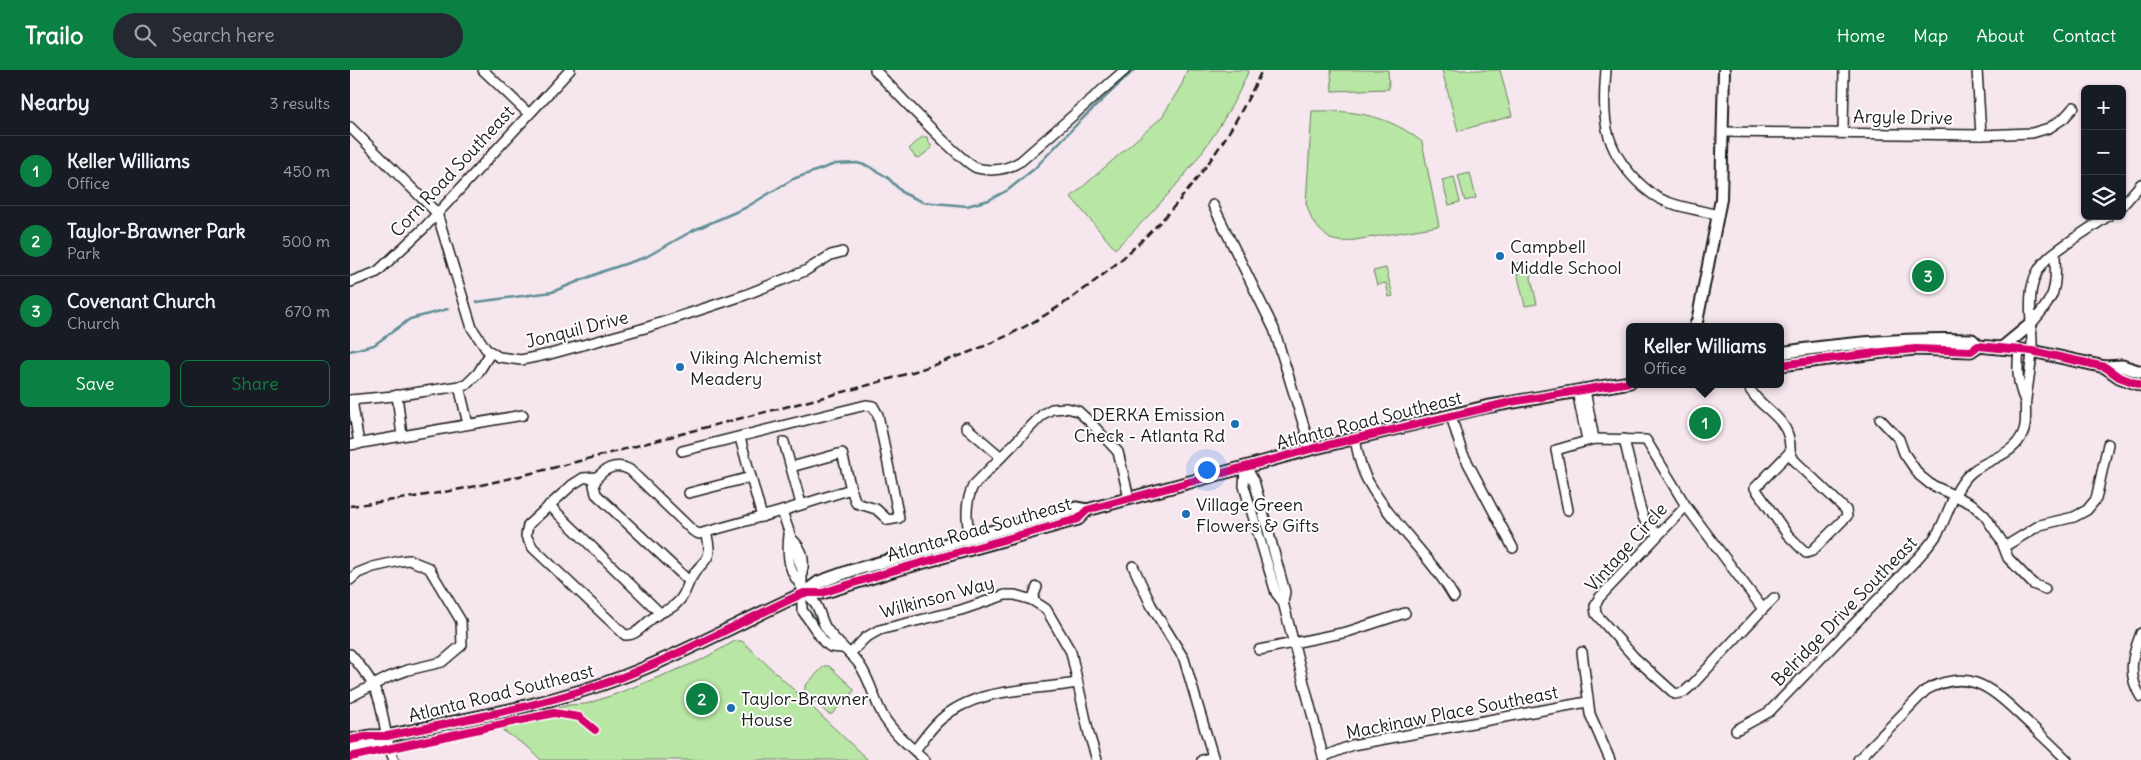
<!DOCTYPE html>
<meta charset="utf-8">
<style>
body{margin:0;font-family:Delius,sans-serif;background:#242831;color:#f1f3f6}
.controls{position:absolute;right:15px;top:15px;display:grid;overflow:hidden;border-radius:8px;box-shadow:0 1px 4px #0004}
.controls button{width:45px;height:45px;display:grid;place-items:center;padding:0;border:0;border-bottom:1px solid #363941;background:#171b24;color:#f1f3f6;font:25px sans-serif}
.you{position:absolute;left:856px;top:399px;width:18px;height:18px;margin:-12px;border:4px solid #fff;border-radius:50%;background:#1a73e8;box-shadow:0 0 0 8px #1a73e833}
.badge{display:grid;place-items:center;width:32px;height:32px;border-radius:50%;background:#0b8043;color:#fff;font-size:16px;font-weight:700}
.pin{position:absolute;translate:-50% -50%;border:2px solid #fff;box-shadow:0 1px 5px #0006}
.popup{position:absolute;left:1276px;top:253px;width:158px;height:65px;box-sizing:border-box;display:grid;place-content:center;border-radius:8px;background:#171b24;filter:drop-shadow(0 1px 4px #0005);font-size:16px;white-space:nowrap;color:#9ea1a6}
.popup b{font-size:19px;color:#f1f3f6}
.popup::after{content:'';position:absolute;left:50%;top:100%;margin-left:-10px;border:10px solid transparent;border-top-color:#171b24}
.list{margin:0;padding:0;list-style:none}
h2{display:flex;justify-content:space-between;align-items:center;height:65px;margin:0;padding:0 20px;font-size:21px}
h2 small{font-size:16px;font-weight:400;color:#9ea1a6}
.list li{display:grid;grid-template-columns:32px 1fr auto;gap:15px;align-items:center;box-sizing:border-box;height:70px;padding:0 20px;border-top:1px solid #363941}
.list b{display:block;font-size:19px;white-space:nowrap}
.list p{margin:0;font-size:16px;white-space:nowrap;color:#9ea1a6}
.list em{font-size:16px;font-style:normal;color:#9ea1a6}
.actions{display:flex;gap:10px;padding:15px 20px}
.actions a{flex:1;padding:11px 0;border:1px solid #0b8043;border-radius:8px;text-align:center;font-size:18px;color:#0b8043}
.actions .main{background:#0b8043;color:#fff}
.icon{flex:none;width:28px;height:28px;fill:none;stroke:currentColor;stroke-width:2;stroke-linecap:round;stroke-linejoin:round}
.map{position:relative;flex:none;width:1791px;height:690px;overflow:hidden}
header{display:flex;align-items:center;gap:30px;box-sizing:border-box;height:70px;padding:0 25px;background:#0b8043;color:#fff}
header strong{font-size:24px}
nav{display:flex;gap:28px;margin-inline-start:auto;font-size:18px}
.search{width:350px;height:45px;background:#242831;display:flex;align-items:center;gap:12px;box-sizing:border-box;padding:0 18px;border-radius:28px;color:#9ea1a6;font-size:19px}
main{display:flex}
aside{flex:1;background:#171b24}
.map>svg:first-child{display:block}
</style>
<header>
<strong>Trailo</strong>
<div class="search"><svg class="icon" aria-label="search" viewBox="0 0 24 24"><circle cx="10" cy="10" r="6"/><path d="M15 15l6 6"/></svg>Search here</div>
<nav><a>Home</a><a>Map</a><a>About</a><a>Contact</a></nav>
</header>
<main>
<aside>
<h2>Nearby<small>3 results</small></h2>
<ul class="list">
<li><span class="badge">1</span><div><b>Keller Williams</b><p>Office</p></div><em>450 m</em></li>
<li><span class="badge">2</span><div><b>Taylor-Brawner Park</b><p>Park</p></div><em>500 m</em></li>
<li><span class="badge">3</span><div><b>Covenant Church</b><p>Church</p></div><em>670 m</em></li>
</ul>
<div class="actions"><a class="main">Save</a><a>Share</a></div>
</aside>
<div class="map">
<svg width="1791" height="690" viewBox="0 0 1791 690">
<rect width="100%" height="100%" fill="#f6e6ee"/>
<filter id="ink" filterUnits="userSpaceOnUse"><feTurbulence type="fractalNoise" baseFrequency=".02" numOctaves="2"/><feDisplacementMap in="SourceGraphic" scale="10" xChannelSelector="R" yChannelSelector="G"/><feConvolveMatrix kernelMatrix="1 2 1 2 8 2 1 2 1" color-interpolation-filters="sRGB"/></filter>
<g filter="url(#ink)">
<g fill="#b8e6a5" stroke="#6a8160">
<path d="M 837,0 L 899,0 C 870,69 819,128 765,179 L 721,127 L 812,47 L 832,14 Z"/>
<path d="M 981,0 L 1038,0 L 1039,19 L 982,21 Z"/>
<path d="M 1092,0 L 1150,0 L 1162,46 L 1108,61 Z"/>
<path d="M 962,41 C 1004,40 1039,45 1072,72 L 1089,156 L 993,172 L 980,169 L 970,160 L 962,150 L 956,133 Z"/>
<path d="M 572,67 L 577,67 L 582,78 L 569,88 L 565,87 L 559,79 Z"/>
<path d="M 1120,103 L 1126,128 L 1115,131 L 1108,106 Z"/>
<path d="M 1104,107 L 1110,132 L 1099,135 L 1092,110 Z"/>
<path d="M 1177,191 L 1187,234 L 1175,236 L 1165,194 Z"/>
<path d="M 1036,198 L 1043,226 L 1039,227 L 1036,213 L 1027,215 L 1023,201 Z"/>
<path d="M 385,571 L 392,571 L 518,690 L 191,690 L 179,678 L 145,655 L 219,635 L 236,634 L 266,624 L 349,591 Z"/>
<path d="M 474,596 L 479,596 L 503,618 L 504,621 L 482,644 L 478,644 L 455,622 L 455,616 Z"/>
</g>
<g fill="none" stroke-linecap="round" stroke-linejoin="round">
<g stroke="#5e8e95" stroke-width="2.5">
<path d="M 127,232 L 202,222 L 254,201 L 296,187 L 344,160 L 395,138 L 443,109 L 485,94 L 507,93 L 518,96 L 537,107 L 553,123 L 573,132 L 617,136 L 639,130 L 658,120 L 684,99 L 730,51 L 784,0"/>
<path d="M 0,281 L 24,275 L 60,249 L 98,239"/>
</g>
<defs>
<g id="minor">
<path d="M 133,0 L 178,43"/>
<path d="M 525,0 C 540,16 613,94 627,98 C 642,102 658,99 671,91 L 775,0"/>
<path d="M 1256,0 C 1252,46 1253,77 1287,111 C 1295,119 1304,127 1315,131 C 1332,138 1350,140 1368,145"/>
<path d="M 1627,0 L 1631,65"/>
<path d="M 0,57 L 87,143 L 122,258 L 136,279 L 149,287 L 171,290 L 200,284 L 295,258 L 395,225 L 455,201 L 481,185 L 492,182"/>
<path d="M 1374,62 L 1631,65 L 1682,63 L 1699,58 L 1714,48 L 1724,37"/>
<path d="M 1493,63 L 1494,0"/>
<path d="M 863,135 L 924,259 L 961,379"/>
<path d="M 1772,136 L 1791,114"/>
<path d="M 0,212 L 27,202 L 74,158 L 220,0"/>
<path d="M 1681,254 C 1707,225 1706,220 1705,183"/>
<path d="M 1669,280 C 1667,299 1667,313 1675,331"/>
<path d="M 1397,314 C 1410,342 1442,345 1440,382"/>
<path d="M 109,316 L 118,354"/>
<path d="M 1235,320 L 1244,369"/>
<path d="M 1227,321 L 1237,370"/>
<path d="M 47,325 L 52,366"/>
<path d="M 0,330 L 44,326 L 116,315 L 128,303 L 141,282"/>
<path d="M 2,330 L 9,374"/>
<path d="M 1101,346 L 1112,382 L 1163,478"/>
<path d="M 1530,349 L 1549,369 L 1554,383 L 1569,405 L 1580,414 L 1622,434 L 1635,446 L 1651,470 L 1658,488 L 1683,514 L 1695,519"/>
<path d="M 616,357 L 651,387"/>
<path d="M 390,368 L 412,447"/>
<path d="M 1005,369 C 1008,384 1011,400 1019,413 C 1042,454 1080,485 1104,527"/>
<path d="M 1274,369 L 1290,437 L 1294,449 L 1308,465"/>
<path d="M 434,372 L 451,434"/>
<path d="M 0,375 L 173,345"/>
<path d="M 332,381 L 516,335 L 523,336 L 528,345 L 549,448 L 538,450 L 526,439 L 506,433 L 501,419 L 492,383 L 441,397"/>
<path d="M 1440,382 L 1444,390 L 1496,440 L 1497,446 L 1462,481 L 1456,483 L 1437,464 L 1405,418 Z"/>
<path d="M 895,397 L 894,416 L 926,523 L 933,532 L 974,690"/>
<path d="M 896,397 L 904,411 L 921,471 L 935,522 L 933,532"/>
<path d="M 247,407 L 233,408 L 222,415 L 178,455 L 176,466 L 183,478 L 275,565 C 287,566 295,553 304,547 C 311,541 321,540 327,533 C 335,526 336,518 340,510 C 352,487 365,495 356,462"/>
<path d="M 339,423 L 401,407"/>
<path d="M 199,435 L 310,543"/>
<path d="M 1336,436 L 1249,528 L 1245,536 L 1246,544 L 1284,587 L 1325,624 L 1334,622 L 1343,614 L 1413,539"/>
<path d="M 1218,440 L 1206,380 L 1244,369 L 1296,370 L 1336,436 L 1413,539 L 1424,528"/>
<path d="M 432,441 L 452,500 L 452,540 L 474,572 L 481,577 L 492,578"/>
<path d="M 439,465 C 435,499 444,508 465,533 C 470,540 471,550 476,558 C 485,572 499,581 509,594 C 521,610 524,632 535,649 C 546,666 561,677 575,690"/>
<path d="M 620,467 C 616,449 615,433 623,416 L 693,344 L 702,339 L 717,338 L 728,341 L 741,353 L 768,382 L 779,428"/>
<path d="M 444,471 C 452,480 454,486 453,498"/>
<path d="M 1654,477 L 1690,455 L 1724,447 L 1737,440 L 1746,429 L 1758,374"/>
<path d="M 783,496 L 801,535 L 834,589 L 864,690"/>
<path d="M 0,510 L 8,503 L 23,497 L 50,491 L 59,490 L 79,498 L 111,551 L 112,575 L 92,592 L 58,600 L 39,607 L 0,627"/>
<path d="M 339,511 L 246,424 L 244,415 C 249,399 266,392 280,400 L 343,461 L 349,464 L 432,441 L 501,419"/>
<path d="M 682,530 L 687,517"/>
<path d="M 1791,563 C 1782,586 1777,605 1791,627"/>
<path d="M 909,580 L 997,562 L 1055,543"/>
<path d="M 1232,582 L 1240,644 L 1260,690"/>
<path d="M 0,584 C 12,598 24,612 29,630 C 35,649 35,671 44,690"/>
<path d="M 500,584 L 515,568 L 529,560 L 611,540 L 655,525 L 665,525 L 682,530 L 696,539 L 721,582 L 739,664 L 747,690"/>
<path d="M 1386,660 L 1419,642 L 1567,489 C 1575,480 1584,471 1590,459 C 1600,440 1605,415 1623,401 C 1640,388 1664,385 1673,363 C 1678,352 1674,340 1676,329 C 1678,313 1681,297 1682,280 C 1683,249 1671,212 1699,187 C 1717,172 1738,160 1758,146"/>
<path d="M 565,680 C 573,670 580,659 590,650 C 626,617 681,621 727,613"/>
<path d="M 973,687 L 1002,675 L 1237,632"/>
<path d="M 852,690 L 863,687"/>
<path d="M 1508,690 L 1576,620 C 1618,598 1639,616 1670,645 C 1686,660 1702,675 1717,690"/>
</g>
<path id="tertiary" d="M 1346,257 L 1371,129 L 1374,0"/>
<g id="secondary">
<path d="M 1346,254 L 1347,257"/>
<path d="M 1652,278 L 1681,254"/>
<path d="M 1430,283 C 1496,273 1555,268 1622,270 L 1628,276"/>
<path d="M 1430,295 L 1541,281 L 1566,279 L 1621,281 L 1628,276 L 1682,281 L 1755,297 L 1772,296 L 1791,302"/>
<path d="M 1755,297 L 1769,307 L 1791,315"/>
<path d="M 454,523 L 472,523 L 542,501 L 728,449 L 737,440"/>
<path d="M 0,670 L 20,666 L 37,666 C 117,649 199,635 275,606 C 337,582 394,550 454,523 L 469,512 L 500,501 L 726,438 L 737,440 L 961,379 L 1135,337 L 1280,312"/>
<path d="M 0,680 L 22,675 L 35,667"/>
</g>
</defs>
<use href="#minor" stroke="#1c1c1c" stroke-width="12"/>
<use href="#tertiary" stroke="#1c1c1c" stroke-width="14"/>
<use href="#secondary" stroke="#1c1c1c" stroke-width="15"/>
<use href="#minor" stroke="#fff" stroke-width="9"/>
<use href="#tertiary" stroke="#fff" stroke-width="10"/>
<use href="#secondary" stroke="#fff" stroke-width="11"/>
<path stroke="#1c1c1c" stroke-width="2.5" stroke-dasharray="8 4" stroke-linecap="butt" d="M 0,436 C 44,430 88,424 131,415 C 207,398 282,377 357,357 C 444,334 533,315 617,283 C 747,234 855,126 912,0"/>
<defs>
<g id="cycleway">
<path d="M 1430,295 L 1541,281 L 1566,279 L 1621,281 L 1628,276 L 1682,281 L 1737,293 L 1755,297 L 1769,307 L 1791,315"/>
<path d="M 0,670 L 20,666 L 37,666 C 117,649 199,635 275,606 C 337,582 394,550 454,523 L 472,523 L 542,501 L 728,449 L 737,440 L 961,379 L 1161,332 L 1280,312"/>
<path d="M 0,687 L 204,643 L 229,647 L 245,660"/>
</g>
</defs>
<use href="#cycleway" stroke="#fff" stroke-width="11"/>
<use href="#cycleway" stroke="#d6006c" stroke-width="8"/>
</g>
</g>
<g fill="#1f6fb2" stroke="#fff" stroke-width="2">
<circle cx="1150" cy="186" r="5"/>
<circle cx="330" cy="297" r="5"/>
<circle cx="885" cy="354" r="5"/>
<circle cx="836" cy="444" r="5"/>
<circle cx="381" cy="638" r="5"/>
</g>
<g text-anchor="middle" dominant-baseline="central" stroke-width="4" stroke-linejoin="round" paint-order="stroke">
<g font-size="18" fill="#1c1c1c" stroke="#fff">
<text transform="translate(1553 47) rotate(1)">Argyle Drive</text>
<text transform="translate(102 101) rotate(-47)">Corn Road Southeast</text>
<text transform="translate(227 259) rotate(-14)">Jonquil Drive</text>
<text transform="translate(1019 350) rotate(-14)">Atlanta Road Southeast</text>
<text transform="translate(629 459) rotate(-16)">Atlanta Road Southeast</text>
<text transform="translate(1276 477) rotate(-48)">Vintage Circle</text>
<text transform="translate(587 527) rotate(-15)">Wilkinson Way</text>
<text transform="translate(1494 541) rotate(-46)">Belridge Drive Southeast</text>
<text transform="translate(151 623) rotate(-14)">Atlanta Road Southeast</text>
<text transform="translate(1102 642) rotate(-11)">Mackinaw Place Southeast</text>
</g>
<g font-size="18" fill="#1c1c1c" stroke="#fff" text-anchor="start">
<text x="1160" y="176">Campbell<tspan x="1160" dy="21">Middle School</tspan></text>
<text x="340" y="287">Viking Alchemist<tspan x="340" dy="21">Meadery</tspan></text>
<text x="875" y="344" text-anchor="end">DERKA Emission<tspan x="875" dy="21">Check - Atlanta Rd</tspan></text>
<text x="846" y="434">Village Green<tspan x="846" dy="21">Flowers &amp; Gifts</tspan></text>
<text x="391" y="628">Taylor-Brawner<tspan x="391" dy="21">House</tspan></text>
</g>
</g>
</svg>
<div class="controls">
<button>+</button>
<button>−</button>
<button><svg class="icon" aria-label="layers" viewBox="0 0 24 24"><path d="M12 4l9 5-9 5-9-5zM3 14l9 5 9-5"/></svg></button>
</div>
<div class="you"></div>
<div class="pin badge" style="left:1355px;top:353px">1</div>
<div class="popup"><b>Keller Williams</b>Office</div>
<div class="pin badge" style="left:352px;top:629px">2</div>
<div class="pin badge" style="left:1578px;top:206px">3</div>
</div>
</main>
